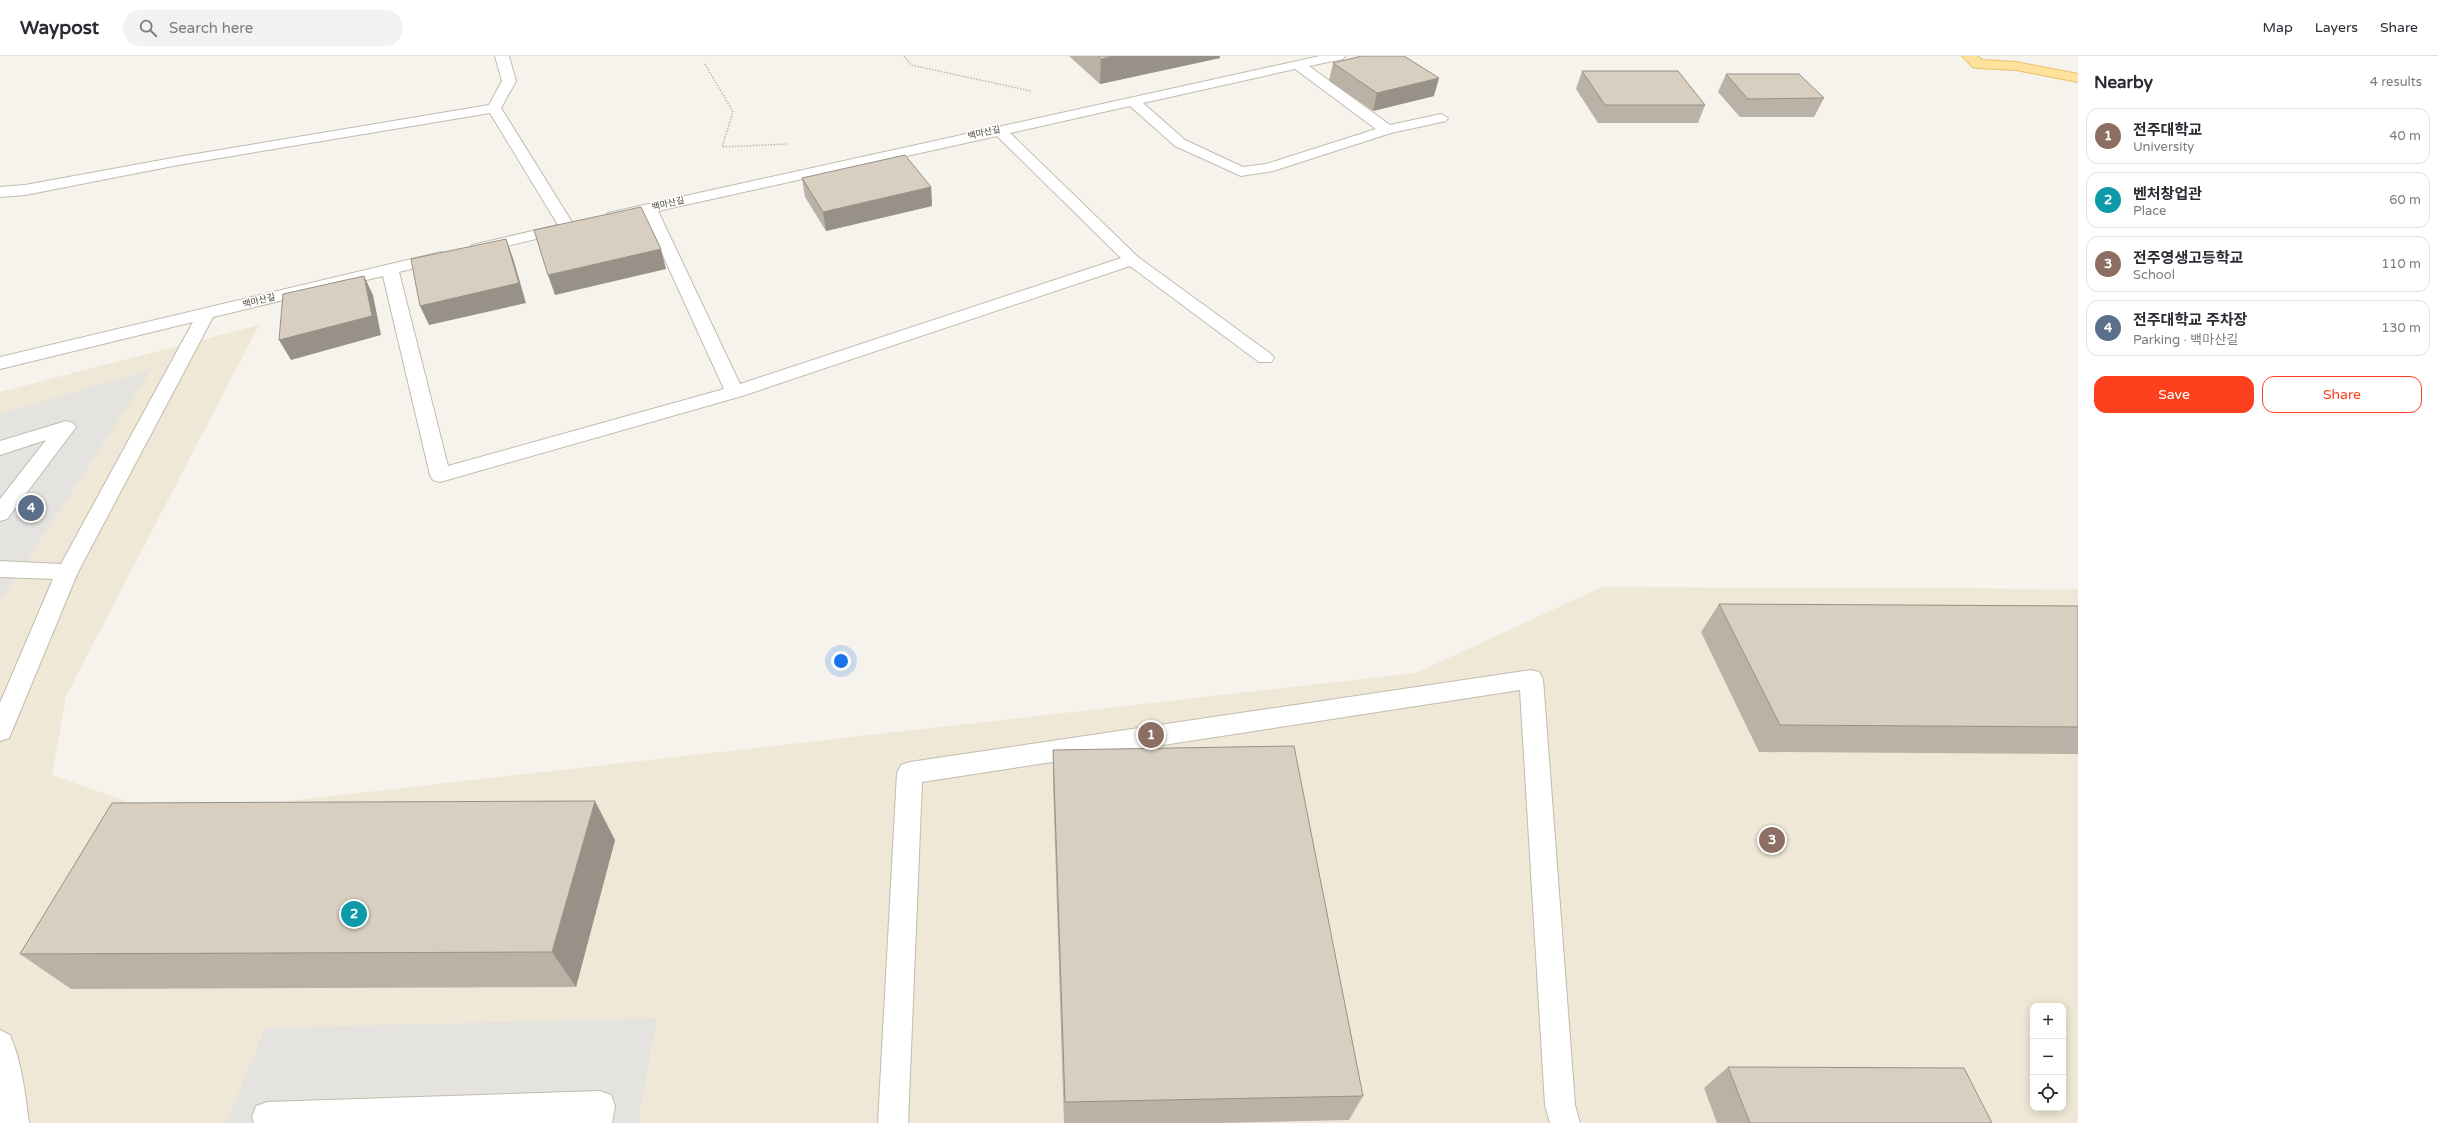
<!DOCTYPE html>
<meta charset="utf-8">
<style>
body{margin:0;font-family:"Varela Round","Noto Sans KR",sans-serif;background:#f2f2f3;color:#2b2b33}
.controls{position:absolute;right:12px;bottom:12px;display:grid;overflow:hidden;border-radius:8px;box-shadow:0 2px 10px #0003}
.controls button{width:36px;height:36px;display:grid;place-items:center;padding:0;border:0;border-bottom:1px solid #e1e1e2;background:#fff;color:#2b2b33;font:20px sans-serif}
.you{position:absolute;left:841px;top:605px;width:14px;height:14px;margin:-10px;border:3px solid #fff;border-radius:50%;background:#1a73e8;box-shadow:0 0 0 6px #1a73e833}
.badge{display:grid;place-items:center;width:26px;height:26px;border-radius:50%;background:#fc3f1d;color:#fff;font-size:13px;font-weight:700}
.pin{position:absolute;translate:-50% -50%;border:2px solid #fff;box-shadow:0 1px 4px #0006}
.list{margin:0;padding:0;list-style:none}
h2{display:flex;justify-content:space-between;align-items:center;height:52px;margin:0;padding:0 16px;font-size:17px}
h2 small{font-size:13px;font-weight:400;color:#7c7c81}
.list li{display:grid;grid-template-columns:26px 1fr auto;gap:12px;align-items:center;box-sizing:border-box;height:56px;margin:0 8px 8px;padding:0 8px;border:1px solid #e1e1e2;border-radius:12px}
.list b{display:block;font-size:15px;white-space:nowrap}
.list p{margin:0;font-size:13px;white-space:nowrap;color:#7c7c81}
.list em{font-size:13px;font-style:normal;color:#7c7c81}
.actions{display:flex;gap:8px;padding:12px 16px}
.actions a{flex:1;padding:9px 0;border:1px solid #fc3f1d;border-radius:12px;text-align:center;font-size:14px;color:#fc3f1d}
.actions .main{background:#fc3f1d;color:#fff}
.icon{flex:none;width:22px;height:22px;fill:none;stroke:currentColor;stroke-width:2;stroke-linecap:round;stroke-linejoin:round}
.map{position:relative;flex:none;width:2078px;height:1067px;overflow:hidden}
header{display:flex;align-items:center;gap:24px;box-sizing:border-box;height:56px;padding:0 20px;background:#fff;border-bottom:1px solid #e1e1e2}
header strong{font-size:19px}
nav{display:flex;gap:22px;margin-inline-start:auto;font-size:14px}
.search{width:280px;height:36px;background:#f2f2f3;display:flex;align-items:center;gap:10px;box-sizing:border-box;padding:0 14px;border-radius:22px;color:#7c7c81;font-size:15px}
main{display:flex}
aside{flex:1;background:#fff}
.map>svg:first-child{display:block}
</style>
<header>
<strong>Waypost</strong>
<div class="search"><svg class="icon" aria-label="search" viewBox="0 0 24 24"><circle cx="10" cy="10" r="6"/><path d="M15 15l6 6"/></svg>Search here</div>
<nav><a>Map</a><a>Layers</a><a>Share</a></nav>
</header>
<main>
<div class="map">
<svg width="2078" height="1067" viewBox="0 0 2078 1067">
<rect width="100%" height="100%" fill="#f6f3ec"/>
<path fill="#efe8d6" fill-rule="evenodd" d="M 259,269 L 66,640 L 52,719 L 165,759 L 1416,617 L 1602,531 L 2078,533 L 2078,1067 L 0,1067 L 0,336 ZM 2033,950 L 2063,950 L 2063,1052 L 2033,1052 Z"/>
<g fill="#e5e3e0">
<path d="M 152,313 L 0,546 L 0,358 Z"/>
<path d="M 657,962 L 638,1067 L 226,1067 L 265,972 Z"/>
</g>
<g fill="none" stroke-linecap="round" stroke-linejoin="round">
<defs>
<g id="minor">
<path d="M 495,0 L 509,0 L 516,25 L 501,52 L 575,171 L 573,174 L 478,197 L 472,195 L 470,192 L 472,189 L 558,169 L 490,57 L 178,109 L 25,139 L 0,141 L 0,131 L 25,129 L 178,101 L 489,49 L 502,25 Z"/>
<path d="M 1320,0 L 1345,0 L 1343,3 L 1309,10 L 1390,69 L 1441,58 L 1448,62 L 1446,65 L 1391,77 L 1273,115 L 1241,120 L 1175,90 L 1130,50 L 1010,77 L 1138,201 L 1271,298 L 1274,302 L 1271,306 L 1259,306 L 1130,210 L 742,340 L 440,426 L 433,424 L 430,419 L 383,220 L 213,261 L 78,516 L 12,675 L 9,682 L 0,685 L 0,647 L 53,523 L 0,521 L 0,505 L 61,508 L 193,266 L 0,313 L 0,301 L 441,196 L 447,198 L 449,201 L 447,204 L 399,216 L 448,410 L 724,333 L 644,158 L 614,165 L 608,163 L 606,160 L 608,157 ZM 1295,13 L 1376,73 L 1266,108 L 1243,111 L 1185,84 L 1143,47 ZM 997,80 L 1121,202 L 740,328 L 658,155 Z"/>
<path d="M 66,365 L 73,367 L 76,371 L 7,463 L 0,465 L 0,443 L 46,384 L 0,399 L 0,385 Z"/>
<path d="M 1531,614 L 1539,616 L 1543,623 L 1575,1049 L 1580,1067 L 1550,1067 L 1545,1049 L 1520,634 L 922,726 L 908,1067 L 878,1067 L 897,717 L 901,709 L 910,706 Z"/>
<path d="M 0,974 L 10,979 C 22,1007 25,1037 29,1067 L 0,1067 Z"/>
<path d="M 600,1035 L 611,1039 L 615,1050 L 612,1067 L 254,1067 L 252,1061 L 256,1050 L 267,1046 Z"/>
</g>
<path id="major" d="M 1962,0 L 1977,0 L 1982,4 L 2016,6 L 2078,18 L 2078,26 L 2016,14 L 1978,12 L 1973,11 Z"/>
</defs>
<use href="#minor" stroke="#c2bbae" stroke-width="2"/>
<use href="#major" stroke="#e6c16a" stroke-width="2"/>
<g stroke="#c4b79f" stroke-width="1.5" stroke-dasharray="1.5 1.5" stroke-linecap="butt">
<path d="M 904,0 L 911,9 L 1031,35"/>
<path d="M 705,8 L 733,56 L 722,91 L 788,88"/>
</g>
<use href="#minor" fill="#fff" fill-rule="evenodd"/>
<use href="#major" fill="#ffe39c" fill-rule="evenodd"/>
</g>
<g fill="#bab2a6">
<path d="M 1069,0 L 1220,0 L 1220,2 L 1100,28 Z"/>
<path d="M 1333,7 L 1434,40 L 1373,55 L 1329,25 Z"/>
<path d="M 1582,15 L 1705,49 L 1698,67 L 1598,67 L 1576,33 Z"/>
<path d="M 1726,18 L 1824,42 L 1814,61 L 1740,61 L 1718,36 Z"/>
<path d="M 802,122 L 931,131 L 932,150 L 826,175 L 805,141 Z"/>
<path d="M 1719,548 L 2078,550 L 2078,698 L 1759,696 L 1701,576 Z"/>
<path d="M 1053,694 L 1363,1040 L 1349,1064 L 1220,1067 L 1064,1067 L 1053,726 Z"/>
<path d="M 615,784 L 576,931 L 71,933 L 20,898 Z"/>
<path d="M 1728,1011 L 1992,1067 L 1717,1067 L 1704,1032 Z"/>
</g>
<g fill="#979187">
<path d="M 1114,0 L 1220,0 L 1220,2 L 1100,28 L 1101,3 Z"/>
<path d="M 1439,22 L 1434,40 L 1373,55 L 1377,37 Z"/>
<path d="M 931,131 L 932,150 L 826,175 L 823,156 Z"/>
<path d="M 506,183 L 513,202 L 526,247 L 429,269 L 420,250 Z"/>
<path d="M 661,193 L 666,213 L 555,239 L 548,219 Z"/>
<path d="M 364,220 L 373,239 L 381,279 L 291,304 L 279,284 Z"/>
<path d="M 595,745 L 615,784 L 576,931 L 552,896 Z"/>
</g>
<g fill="#d8cfc1" stroke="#979187">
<path d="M 1098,0 L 1114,0 L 1101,3 Z"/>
<path d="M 1362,0 L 1404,0 L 1439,22 L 1377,37 L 1333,7 Z"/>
<path d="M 1582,15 L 1678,15 L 1705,49 L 1605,49 Z"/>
<path d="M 1726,18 L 1799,18 L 1824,42 L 1748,43 Z"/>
<path d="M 905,99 L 931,131 L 823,156 L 802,122 Z"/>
<path d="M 641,151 L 661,193 L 548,219 L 534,174 Z"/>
<path d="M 506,183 L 519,227 L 420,250 L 411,203 Z"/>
<path d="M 364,220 L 372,260 L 279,284 L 283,238 Z"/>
<path d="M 1719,548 L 2078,550 L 2078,671 L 1780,669 Z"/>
<path d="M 1294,690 L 1363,1040 L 1065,1046 L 1053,694 Z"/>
<path d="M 595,745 L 552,896 L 20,898 L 112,747 Z"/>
<path d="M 1728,1011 L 1964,1012 L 1992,1067 L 1750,1067 Z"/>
</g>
<g text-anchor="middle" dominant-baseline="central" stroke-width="3" stroke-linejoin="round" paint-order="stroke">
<g font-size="9" fill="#4b4439" stroke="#fff">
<text transform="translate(984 77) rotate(-13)">백마산길</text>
<text transform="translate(668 148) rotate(-13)">백마산길</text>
<text transform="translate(259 245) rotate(-14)">백마산길</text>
</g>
</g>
</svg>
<div class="controls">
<button>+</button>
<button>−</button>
<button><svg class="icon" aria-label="locate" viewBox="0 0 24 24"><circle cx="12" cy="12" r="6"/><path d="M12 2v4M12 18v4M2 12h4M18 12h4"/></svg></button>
</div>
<div class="you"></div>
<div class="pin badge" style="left:1151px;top:679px;background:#8d6e63">1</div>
<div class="pin badge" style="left:354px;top:858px;background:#0f9aa8">2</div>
<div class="pin badge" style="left:1772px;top:784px;background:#8d6e63">3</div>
<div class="pin badge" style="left:31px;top:452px;background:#5c6f8a">4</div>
</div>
<aside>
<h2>Nearby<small>4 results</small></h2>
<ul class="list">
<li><span class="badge" style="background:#8d6e63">1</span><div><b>전주대학교</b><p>University</p></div><em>40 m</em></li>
<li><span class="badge" style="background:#0f9aa8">2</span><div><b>벤처창업관</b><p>Place</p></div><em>60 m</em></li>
<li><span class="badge" style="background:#8d6e63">3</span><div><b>전주영생고등학교</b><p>School</p></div><em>110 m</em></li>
<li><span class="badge" style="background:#5c6f8a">4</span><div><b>전주대학교 주차장</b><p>Parking · 백마산길</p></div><em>130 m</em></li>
</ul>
<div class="actions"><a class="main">Save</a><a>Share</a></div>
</aside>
</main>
